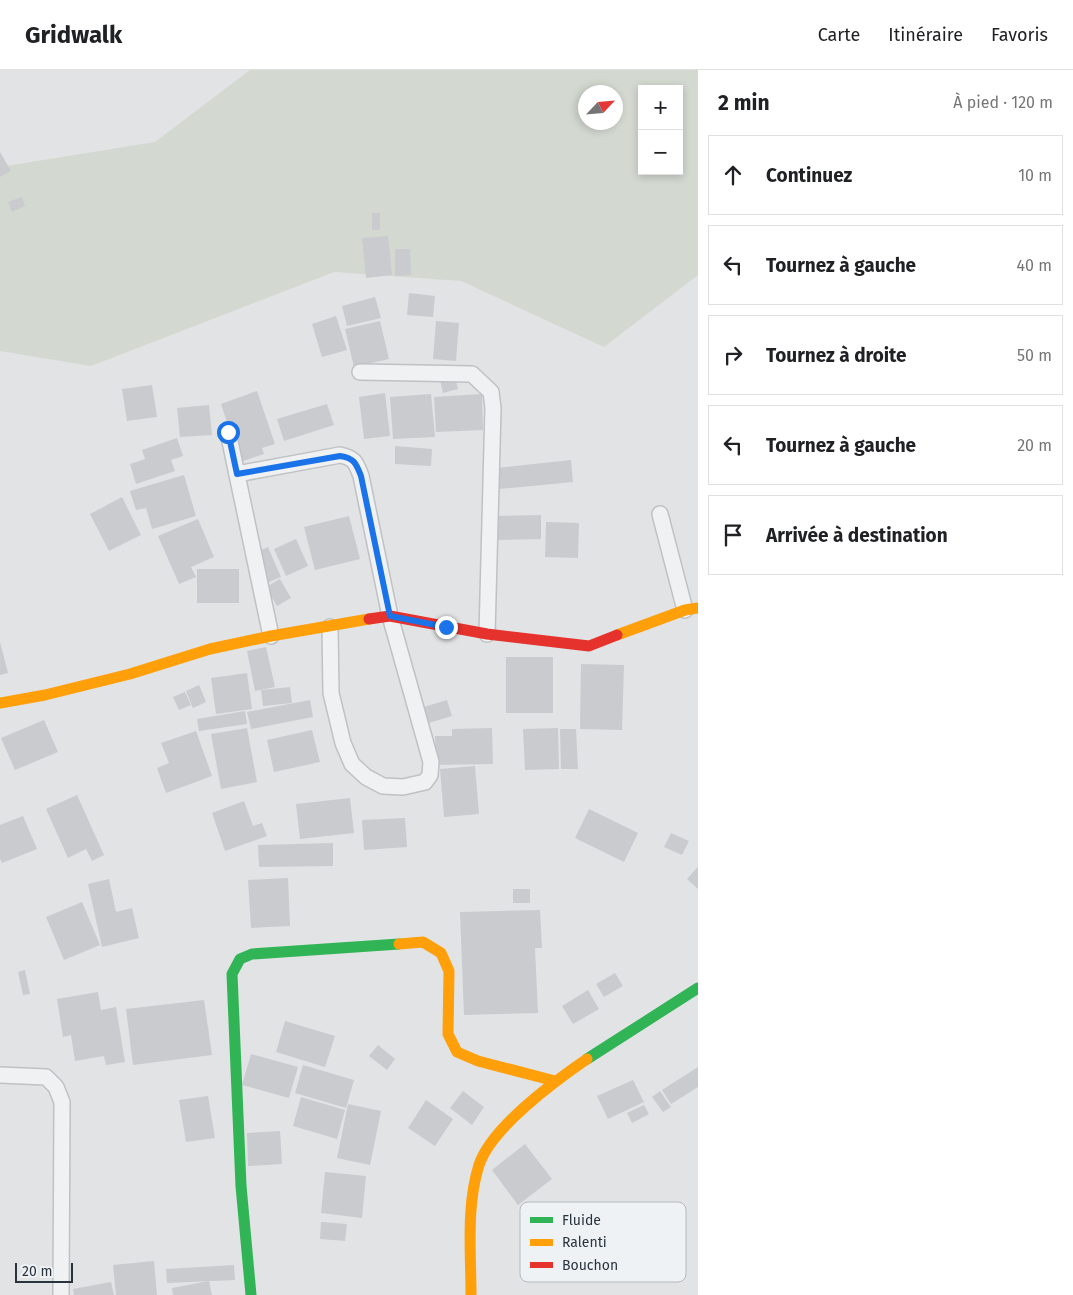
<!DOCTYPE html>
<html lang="fr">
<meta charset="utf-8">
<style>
body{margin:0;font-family:"Fira Sans",sans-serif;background:#f6f6f6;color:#202124}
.controls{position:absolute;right:15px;top:15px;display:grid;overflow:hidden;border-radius:0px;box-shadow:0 2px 8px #0003}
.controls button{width:45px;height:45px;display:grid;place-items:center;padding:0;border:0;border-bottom:1px solid #e0e0e0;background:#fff;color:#202124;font:25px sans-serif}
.compass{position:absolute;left:578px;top:15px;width:45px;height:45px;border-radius:50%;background:#fff;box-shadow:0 2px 8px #0003;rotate:64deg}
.scale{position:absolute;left:15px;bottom:12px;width:58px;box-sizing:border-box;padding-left:5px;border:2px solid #29333e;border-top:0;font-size:14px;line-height:18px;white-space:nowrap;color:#29333e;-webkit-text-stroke:4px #eff2f5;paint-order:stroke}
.stop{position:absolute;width:15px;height:15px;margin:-11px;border:4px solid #1a73e8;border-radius:50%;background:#fff}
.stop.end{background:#1a73e8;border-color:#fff;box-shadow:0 1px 5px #0008}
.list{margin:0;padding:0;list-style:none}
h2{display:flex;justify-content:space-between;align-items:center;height:65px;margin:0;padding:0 20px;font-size:21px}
h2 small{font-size:16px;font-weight:400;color:#757577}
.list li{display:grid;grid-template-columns:32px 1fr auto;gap:15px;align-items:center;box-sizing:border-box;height:80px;margin:0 10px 10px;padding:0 10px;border:1px solid #e0e0e0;border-radius:0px}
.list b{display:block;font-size:19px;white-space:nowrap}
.list em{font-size:16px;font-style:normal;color:#757577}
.icon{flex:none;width:28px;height:28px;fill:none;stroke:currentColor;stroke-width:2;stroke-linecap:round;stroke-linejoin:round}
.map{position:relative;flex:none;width:698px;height:1225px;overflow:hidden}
header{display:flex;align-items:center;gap:30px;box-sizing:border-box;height:70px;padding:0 25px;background:#fff;border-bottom:1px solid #e0e0e0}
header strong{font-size:24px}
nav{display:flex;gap:28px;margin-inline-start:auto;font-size:18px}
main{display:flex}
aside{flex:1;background:#fff}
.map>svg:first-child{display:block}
</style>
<header>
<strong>Gridwalk</strong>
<nav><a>Carte</a><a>Itinéraire</a><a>Favoris</a></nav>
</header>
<main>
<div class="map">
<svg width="698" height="1225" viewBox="0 0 698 1225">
<rect width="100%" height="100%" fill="#e1e3e5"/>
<path fill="#d3d9d1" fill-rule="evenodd" d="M 250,0 L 698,0 L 698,205 L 604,277 L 461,211 L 334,202 L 91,296 L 0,281 L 0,97 L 155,72 ZM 642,19 L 679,19 L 679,101 L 642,101 ZM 586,22 L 616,22 L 616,52 L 586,52 Z"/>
<g fill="#c9cbce">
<path d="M 0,82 L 11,101 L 0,107 Z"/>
<path d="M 22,127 L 25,136 L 12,142 L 8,132 Z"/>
<rect x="372" y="143" width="8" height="17"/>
<path d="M 388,166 L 392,205 L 366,208 L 362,168 Z"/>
<path d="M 395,179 L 410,179 L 411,205 L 395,206 Z"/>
<path d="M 409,223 L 435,226 L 433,247 L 407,245 Z"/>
<path d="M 375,227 L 381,248 L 347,256 L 342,236 Z"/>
<path d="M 336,246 L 347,280 L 322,287 L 312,254 Z"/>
<path d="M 380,251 L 389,289 L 354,297 L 345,259 Z"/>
<path d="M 436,251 L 459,253 L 456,291 L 433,289 Z"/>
<path d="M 455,307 L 458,319 L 443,323 L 440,310 Z"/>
<path d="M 152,315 L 157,347 L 127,351 L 122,319 Z"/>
<path d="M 257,321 L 275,374 L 262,378 L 264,384 L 240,392 L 221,334 Z"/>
<path d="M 385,323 L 390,366 L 364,369 L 359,327 Z"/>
<path d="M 431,324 L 435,367 L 393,369 L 390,327 Z"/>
<path d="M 482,324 L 483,360 L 436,362 L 434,327 Z"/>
<path d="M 327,334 L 334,355 L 284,371 L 277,349 Z"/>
<path d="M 209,335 L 212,365 L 180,367 L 177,338 Z"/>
<path d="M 177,368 L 183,386 L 171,390 L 175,401 L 136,414 L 130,394 L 145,389 L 142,380 Z"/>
<path d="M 395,376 L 432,379 L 431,396 L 395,394 Z"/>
<path d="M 571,390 L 573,412 L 499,419 L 497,398 Z"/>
<path d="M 184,405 L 196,446 L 152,459 L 146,438 L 136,440 L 130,421 Z"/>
<path d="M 122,427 L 141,465 L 109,481 L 90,444 Z"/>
<path d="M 541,445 L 541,469 L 492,470 L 492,446 Z"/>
<path d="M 349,446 L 360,489 L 315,500 L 304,457 Z"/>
<path d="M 198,449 L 214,487 L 191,497 L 196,507 L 179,514 L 158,466 Z"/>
<path d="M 546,452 L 579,453 L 578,488 L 545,487 Z"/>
<path d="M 296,469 L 308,496 L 286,506 L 274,479 Z"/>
<path d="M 268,477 L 281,507 L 264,514 L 251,485 Z"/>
<rect x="197" y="499" width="42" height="34"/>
<path d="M 280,509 L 291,528 L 277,536 L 266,517 Z"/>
<path d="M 0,572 L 8,603 L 0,605 Z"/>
<path d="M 266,577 L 275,617 L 255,621 L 247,581 Z"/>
<rect x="506" y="587" width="47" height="56"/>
<path d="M 581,594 L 624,595 L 622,660 L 580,659 Z"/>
<path d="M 247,603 L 252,639 L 216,644 L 211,608 Z"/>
<path d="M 199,615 L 206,632 L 193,638 L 186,621 Z"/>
<path d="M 290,617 L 292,633 L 263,636 L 261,620 Z"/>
<path d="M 185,622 L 191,635 L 179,640 L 173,627 Z"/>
<path d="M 310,630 L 313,647 L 251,659 L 247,642 Z"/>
<path d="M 447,630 L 452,646 L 422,655 L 417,639 Z"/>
<path d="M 245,641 L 247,654 L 199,661 L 197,649 Z"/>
<path d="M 44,650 L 58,682 L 15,700 L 1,668 Z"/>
<path d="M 247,658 L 257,712 L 221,719 L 211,664 Z"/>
<path d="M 492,658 L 493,694 L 436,695 L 435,666 L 452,666 L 452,659 Z"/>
<path d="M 558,658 L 559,699 L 525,700 L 523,659 Z"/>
<path d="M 560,659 L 576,659 L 578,699 L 561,699 Z"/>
<path d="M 312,660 L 320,692 L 274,702 L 267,670 Z"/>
<path d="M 196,661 L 212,706 L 166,723 L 157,698 L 169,693 L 161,673 Z"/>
<path d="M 475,696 L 479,744 L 444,747 L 440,699 Z"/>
<path d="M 77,725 L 104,785 L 92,791 L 86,779 L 68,788 L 46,739 Z"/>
<path d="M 350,728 L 354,763 L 300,769 L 296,734 Z"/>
<path d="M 244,731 L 253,756 L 262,753 L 267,766 L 225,781 L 212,743 Z"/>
<path d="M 589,739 L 638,763 L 624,792 L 575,768 Z"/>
<path d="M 23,746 L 37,779 L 2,793 L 0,789 L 0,755 Z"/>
<path d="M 405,748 L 407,777 L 364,780 L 362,750 Z"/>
<path d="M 671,763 L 689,771 L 682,785 L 664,777 Z"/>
<path d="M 333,773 L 333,796 L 259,797 L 258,775 Z"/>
<path d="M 698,797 L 698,819 L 687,809 Z"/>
<path d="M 288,808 L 290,856 L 251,858 L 248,810 Z"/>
<path d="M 109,809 L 116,842 L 132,838 L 139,868 L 102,877 L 88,814 Z"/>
<rect x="513" y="819" width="17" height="14"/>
<path d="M 82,832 L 100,875 L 64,890 L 46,847 Z"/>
<path d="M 540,840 L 542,878 L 535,878 L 538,943 L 464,945 L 460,842 Z"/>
<path d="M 25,900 L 30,924 L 23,925 L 18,902 Z"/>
<path d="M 615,903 L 623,916 L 604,927 L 596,914 Z"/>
<path d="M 588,920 L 599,939 L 573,954 L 562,936 Z"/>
<path d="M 98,922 L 101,940 L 116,937 L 125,992 L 106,995 L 104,986 L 75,991 L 71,965 L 63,967 L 57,929 Z"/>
<path d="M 204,930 L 212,985 L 133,995 L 126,939 Z"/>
<path d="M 285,951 L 335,966 L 325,997 L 276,982 Z"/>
<path d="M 378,975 L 395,989 L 387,1000 L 369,986 Z"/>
<path d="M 251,984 L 298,997 L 289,1028 L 242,1015 Z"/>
<path d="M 303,995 L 354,1010 L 346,1038 L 295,1023 Z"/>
<path d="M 698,997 L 698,1017 L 671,1034 L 662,1020 Z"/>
<path d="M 633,1010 L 644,1032 L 608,1049 L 597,1026 Z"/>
<path d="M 463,1021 L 484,1037 L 472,1055 L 450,1038 Z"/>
<path d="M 660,1021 L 671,1037 L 663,1042 L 652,1027 Z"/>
<path d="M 208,1026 L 215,1068 L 186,1072 L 179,1030 Z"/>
<path d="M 301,1027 L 345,1040 L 337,1069 L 293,1056 Z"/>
<path d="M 426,1030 L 453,1049 L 435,1076 L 408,1058 Z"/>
<path d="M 348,1034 L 381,1041 L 370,1095 L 337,1088 Z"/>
<path d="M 644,1035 L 649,1044 L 632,1053 L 627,1043 Z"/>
<path d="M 280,1061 L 282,1094 L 248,1096 L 247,1063 Z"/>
<path d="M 525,1074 L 552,1109 L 518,1135 L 492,1100 Z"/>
<path d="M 325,1102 L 366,1106 L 362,1148 L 321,1143 Z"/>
<path d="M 321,1152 L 347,1154 L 345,1171 L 320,1169 Z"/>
<path d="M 154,1191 L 157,1225 L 116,1225 L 113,1195 Z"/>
<path d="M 234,1195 L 235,1210 L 167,1213 L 166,1199 Z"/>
<path d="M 209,1211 L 212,1225 L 173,1225 L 172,1218 Z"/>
<path d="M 111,1212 L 114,1225 L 74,1225 L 73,1219 Z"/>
</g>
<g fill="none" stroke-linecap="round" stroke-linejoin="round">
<defs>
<g id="street">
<path d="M 360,302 L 472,304 L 491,322 L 493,338 L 487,564"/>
<path d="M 228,362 L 271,566"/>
<path d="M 237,404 L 340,385 C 355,388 356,393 361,406 L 390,546 L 431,692 L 430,705 L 425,712 L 403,717 L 383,716 L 366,707 L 352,694 L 343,673 L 331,623 L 330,557"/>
<path d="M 660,444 L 685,540"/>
<path d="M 0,1005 L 46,1007 L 56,1017 L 62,1032 L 61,1225"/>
</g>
</defs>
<use href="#street" stroke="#bfc1c3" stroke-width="18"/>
<use href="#street" stroke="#f0f1f3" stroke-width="15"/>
<g stroke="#30b455" stroke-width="11">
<path d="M 587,989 L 698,918"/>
<path d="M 251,1225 L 241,1116 L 232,904 L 240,889 L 252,884 L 399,874"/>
</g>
<g stroke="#ff9f0a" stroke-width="11">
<path d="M 617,565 L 685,540 L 698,538"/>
<path d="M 0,633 L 45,625 L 130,604 L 210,579 L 271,566 L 369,549"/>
<path d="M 399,874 L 423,872 L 441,883 L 449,901 L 448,964 L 457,982 L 478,991 L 555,1011"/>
<path d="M 471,1225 C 471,1182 466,1136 479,1095 C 491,1058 555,1011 587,989"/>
</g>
<path stroke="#e5322d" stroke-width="11" d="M 369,549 L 390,546 L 487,564 L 589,576 L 617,565"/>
</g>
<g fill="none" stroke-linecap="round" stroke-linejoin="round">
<path stroke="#1a73e8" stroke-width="6" d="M 228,362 L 237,404 L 340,386 C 354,388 356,393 361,406 L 390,546 L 446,557"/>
</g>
<rect x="520" y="1132" width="166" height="80" rx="8" fill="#eff2f5" stroke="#b4b9be" stroke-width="1"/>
<rect x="530" y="1147" width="23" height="6" fill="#30b455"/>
<rect x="530" y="1169" width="23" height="7" fill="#ff9f0a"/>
<rect x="530" y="1192" width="23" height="6" fill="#e5322d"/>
<g font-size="14" fill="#29333e">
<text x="562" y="1155">Fluide</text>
<text x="562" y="1177">Ralenti</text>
<text x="562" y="1200">Bouchon</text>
</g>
</svg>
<div class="controls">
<button>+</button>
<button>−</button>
</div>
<svg class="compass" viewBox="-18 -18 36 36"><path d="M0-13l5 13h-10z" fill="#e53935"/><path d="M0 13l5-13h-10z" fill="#757577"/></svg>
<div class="scale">20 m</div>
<div class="stop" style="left:228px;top:362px"></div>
<div class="stop end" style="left:446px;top:557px"></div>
</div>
<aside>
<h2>2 min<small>À pied · 120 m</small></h2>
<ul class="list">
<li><svg class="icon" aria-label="ahead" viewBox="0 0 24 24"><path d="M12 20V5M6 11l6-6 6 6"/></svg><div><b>Continuez</b></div><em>10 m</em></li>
<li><svg class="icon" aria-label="left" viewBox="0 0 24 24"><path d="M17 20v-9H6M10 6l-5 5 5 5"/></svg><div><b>Tournez à gauche</b></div><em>40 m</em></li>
<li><svg class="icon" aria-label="right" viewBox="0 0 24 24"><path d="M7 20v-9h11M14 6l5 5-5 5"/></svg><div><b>Tournez à droite</b></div><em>50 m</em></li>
<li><svg class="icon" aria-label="left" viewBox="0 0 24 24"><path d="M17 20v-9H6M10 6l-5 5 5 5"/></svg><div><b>Tournez à gauche</b></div><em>20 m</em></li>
<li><svg class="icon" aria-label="arrive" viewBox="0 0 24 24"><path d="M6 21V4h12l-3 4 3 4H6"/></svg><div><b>Arrivée à destination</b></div></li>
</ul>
</aside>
</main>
